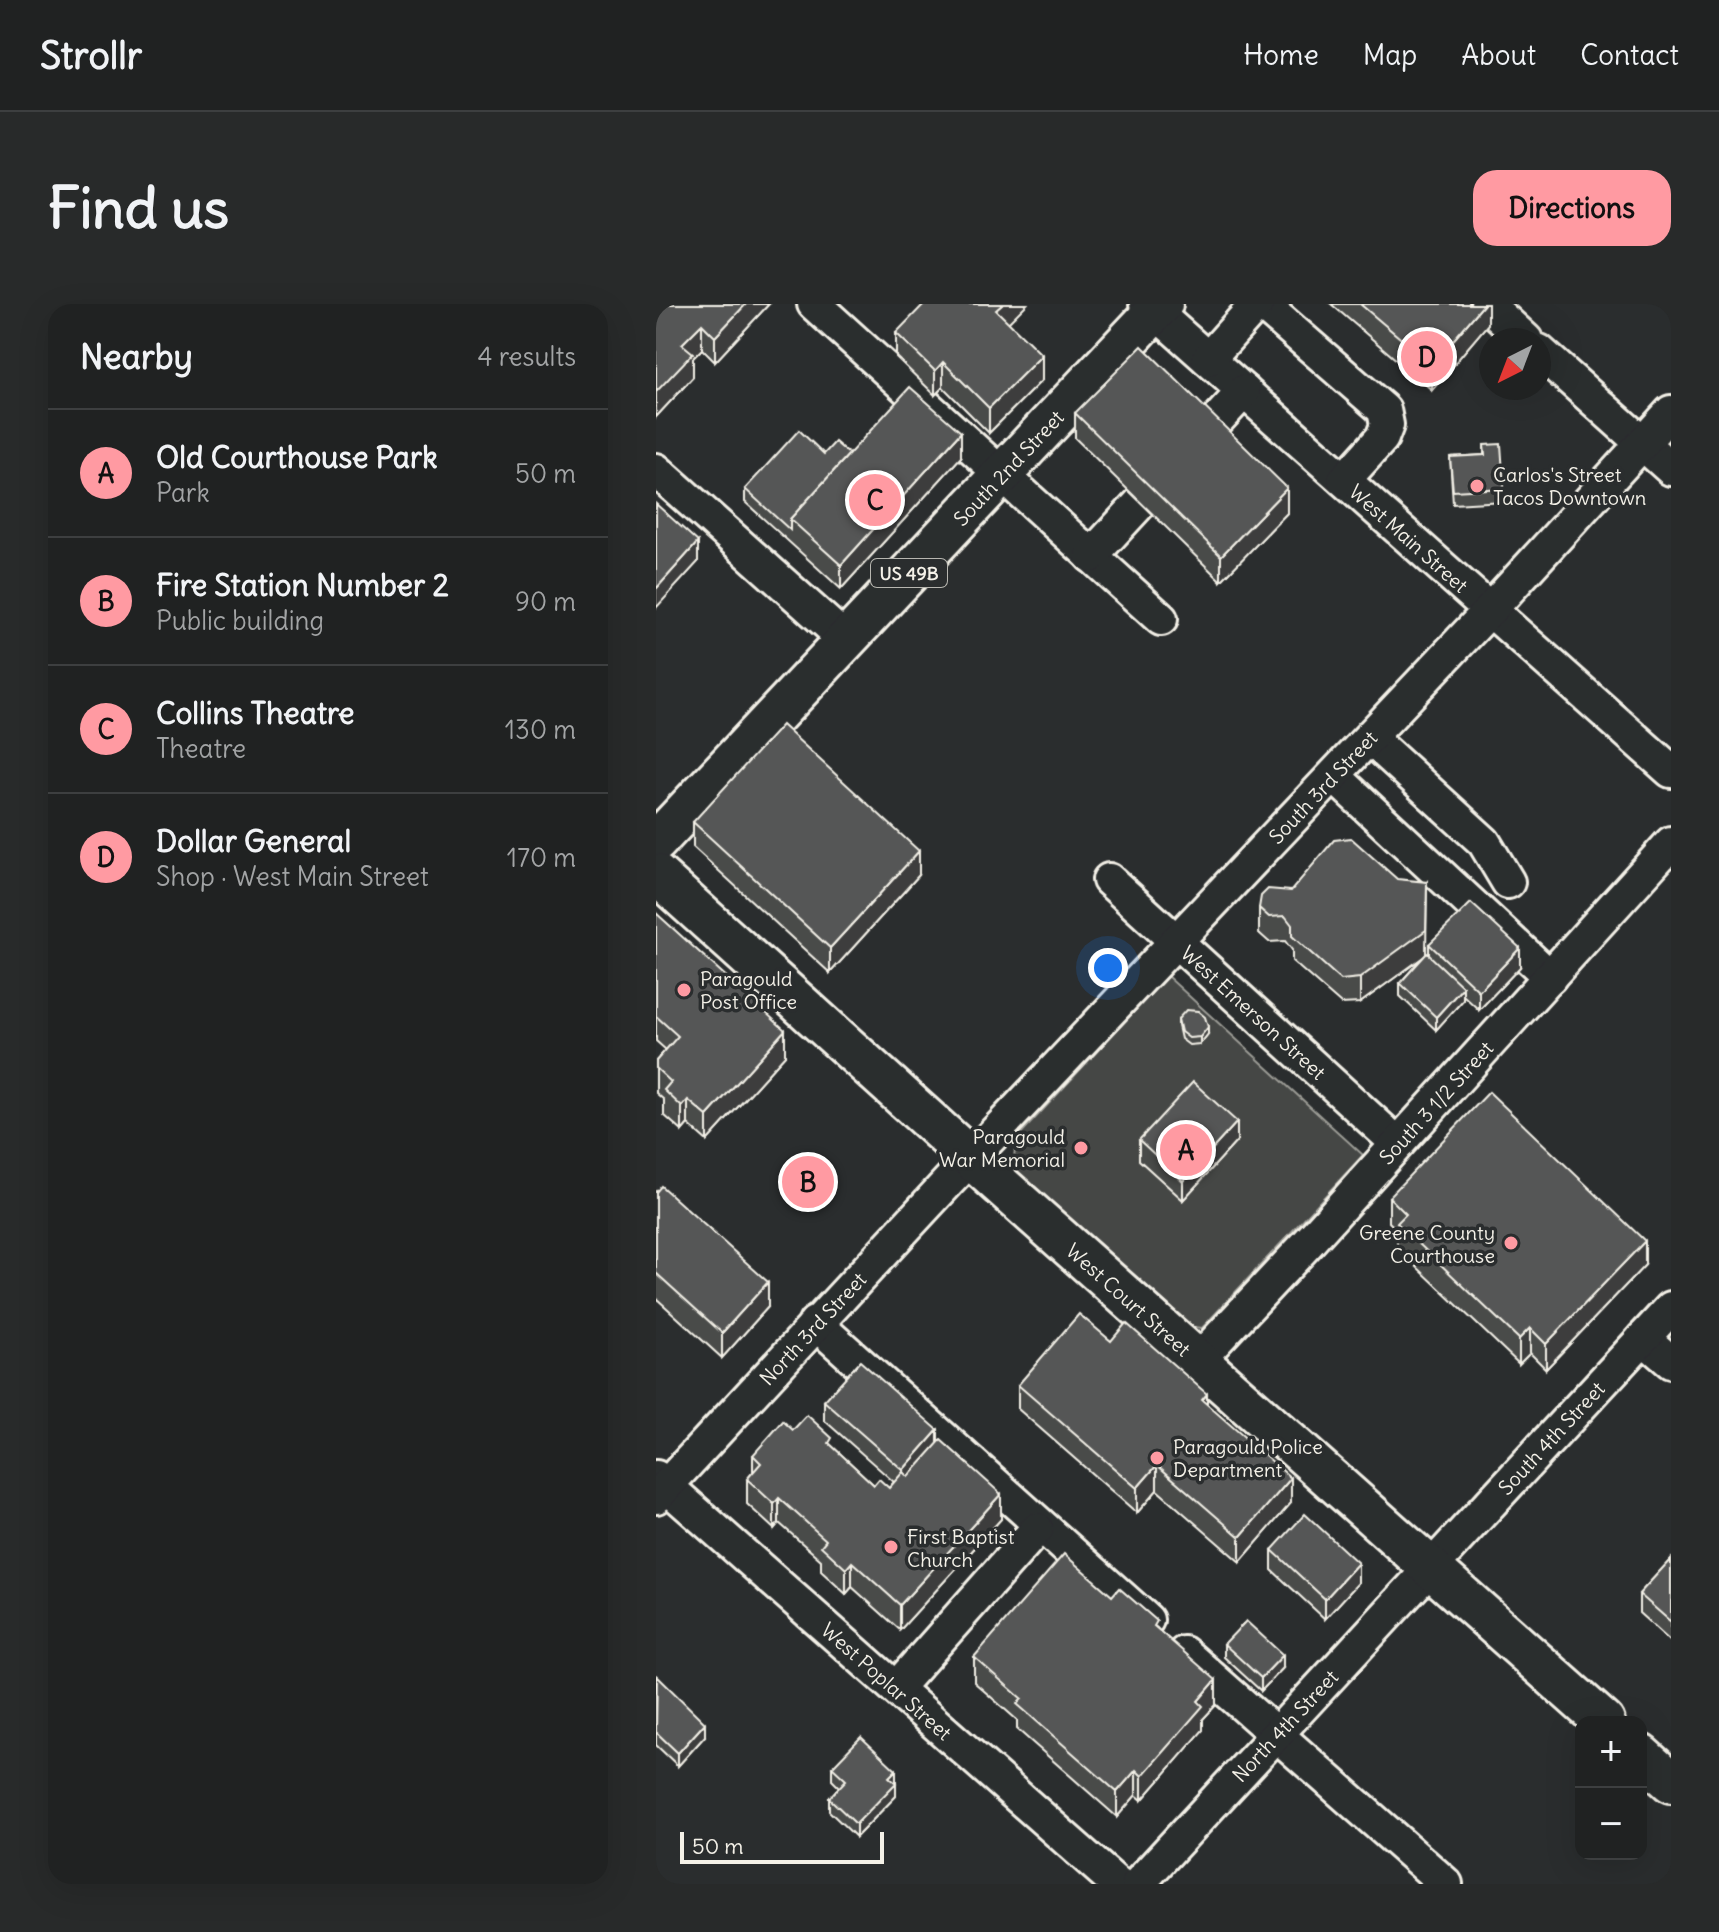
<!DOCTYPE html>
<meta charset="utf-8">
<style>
body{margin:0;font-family:Delius,sans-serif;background:#282a2a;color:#f1f3f6}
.controls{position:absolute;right:24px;bottom:24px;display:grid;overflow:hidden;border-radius:16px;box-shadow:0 8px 32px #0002}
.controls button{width:72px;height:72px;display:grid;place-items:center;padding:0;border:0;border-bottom:2px solid #3d3f40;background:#202222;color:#f1f3f6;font:40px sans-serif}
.compass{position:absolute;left:823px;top:24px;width:72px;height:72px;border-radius:50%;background:#202222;box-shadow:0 8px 32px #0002;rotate:222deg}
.scale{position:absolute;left:24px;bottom:20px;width:204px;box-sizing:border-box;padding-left:8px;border:4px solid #f4f1e8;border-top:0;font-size:22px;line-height:28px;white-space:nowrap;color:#f4f1e8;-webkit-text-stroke:6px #2a2d2e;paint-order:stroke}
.you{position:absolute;left:452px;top:664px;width:28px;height:28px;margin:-20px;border:6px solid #fff;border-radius:50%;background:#1a73e8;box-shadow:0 0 0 12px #1a73e833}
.badge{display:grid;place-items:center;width:52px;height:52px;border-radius:50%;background:#ff9aa2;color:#111;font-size:26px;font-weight:700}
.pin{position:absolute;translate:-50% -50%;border:4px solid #fff;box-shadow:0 2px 8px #0006}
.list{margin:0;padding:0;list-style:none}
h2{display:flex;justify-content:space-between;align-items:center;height:104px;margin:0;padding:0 32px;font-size:34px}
h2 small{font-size:26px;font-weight:400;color:#a2a4a5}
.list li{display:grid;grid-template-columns:52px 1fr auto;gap:24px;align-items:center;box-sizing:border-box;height:128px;padding:0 32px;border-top:2px solid #3d3f40}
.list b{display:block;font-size:30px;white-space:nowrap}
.list p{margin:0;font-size:26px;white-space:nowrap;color:#a2a4a5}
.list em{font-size:26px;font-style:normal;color:#a2a4a5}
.map{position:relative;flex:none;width:1015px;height:1580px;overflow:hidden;border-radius:24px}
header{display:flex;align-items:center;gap:48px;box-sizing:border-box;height:112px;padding:0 40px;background:#202222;border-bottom:2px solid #3d3f40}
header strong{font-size:38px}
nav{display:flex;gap:44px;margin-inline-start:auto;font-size:28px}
.intro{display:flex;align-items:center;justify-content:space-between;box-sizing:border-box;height:192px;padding:0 48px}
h1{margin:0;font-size:56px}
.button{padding:20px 36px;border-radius:24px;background:#ff9aa2;color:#111;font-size:28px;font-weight:700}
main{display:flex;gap:48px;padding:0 48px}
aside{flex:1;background:#202222;border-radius:24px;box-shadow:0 8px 32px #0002}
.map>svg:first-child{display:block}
</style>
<header>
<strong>Strollr</strong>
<nav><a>Home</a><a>Map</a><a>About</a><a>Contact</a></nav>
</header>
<div class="intro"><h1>Find us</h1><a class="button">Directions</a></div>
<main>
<aside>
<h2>Nearby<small>4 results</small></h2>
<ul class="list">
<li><span class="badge">A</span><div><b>Old Courthouse Park</b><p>Park</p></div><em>50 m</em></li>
<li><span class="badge">B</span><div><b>Fire Station Number 2</b><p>Public building</p></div><em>90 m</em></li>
<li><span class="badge">C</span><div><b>Collins Theatre</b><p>Theatre</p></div><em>130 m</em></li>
<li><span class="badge">D</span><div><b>Dollar General</b><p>Shop · West Main Street</p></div><em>170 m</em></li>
</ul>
</aside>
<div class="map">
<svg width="1015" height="1580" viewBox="0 0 1015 1580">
<rect width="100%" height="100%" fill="#2a2d2e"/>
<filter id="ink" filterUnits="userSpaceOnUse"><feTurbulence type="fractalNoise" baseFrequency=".0125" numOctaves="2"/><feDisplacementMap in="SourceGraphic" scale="16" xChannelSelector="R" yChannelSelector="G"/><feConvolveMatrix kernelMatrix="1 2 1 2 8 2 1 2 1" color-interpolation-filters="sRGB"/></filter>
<g filter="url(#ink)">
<path fill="#444645" stroke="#9c9c96" stroke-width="2" d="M 511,672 L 707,851 L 546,1024 L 537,1023 L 357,864 L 360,835 Z"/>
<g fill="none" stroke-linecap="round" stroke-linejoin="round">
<defs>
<g id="minor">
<path d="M 158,0 L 505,315"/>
<path id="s1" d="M 490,0 L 1015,467"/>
<path d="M 606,0 L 728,106 L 731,121 L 726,134 L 688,176"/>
<path d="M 831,0 L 870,36"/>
<path d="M 883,47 L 1015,165"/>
<path d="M 552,55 L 601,0"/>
<path d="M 0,166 L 190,336"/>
<path d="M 435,252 L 588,87"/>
<path d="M 714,434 L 828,538 L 852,578"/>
<path d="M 678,472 L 894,673"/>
<path id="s2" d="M 453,576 L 741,839"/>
<path d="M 159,1019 L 491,1316"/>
<path d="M 987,1034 L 1015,1058"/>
<path id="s3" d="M 541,1057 L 651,940 L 1015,539"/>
<path id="s4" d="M 0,1173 L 461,1580"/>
<path id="s5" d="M 0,1193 L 293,877 L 833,307 L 1015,108"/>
<path d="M 528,1349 L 790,1580"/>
<path d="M 240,1384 L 381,1225"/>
<path id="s6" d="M 482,1580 L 1015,1004"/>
</g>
<g id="major">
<path id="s7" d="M 0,538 L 506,0"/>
<path id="s8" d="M 0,570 L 341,878 L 948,1418"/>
<path d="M 985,1451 L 1015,1478"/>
</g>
</defs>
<use href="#minor" stroke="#f4f1e8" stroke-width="38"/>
<use href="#major" stroke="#f4f1e8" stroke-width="46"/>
<use href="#minor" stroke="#2a2d2e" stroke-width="32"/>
<use href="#major" stroke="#2a2d2e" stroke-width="40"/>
</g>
<g fill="#494b4a" stroke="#f4f1e8" stroke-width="2">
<path d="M 0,0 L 113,0 L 59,58 L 46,45 L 37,54 L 37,73 L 0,113 Z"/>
<path d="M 675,0 L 832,0 L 832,20 L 776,86 Z"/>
<path d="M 353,19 L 386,76 L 333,129 L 287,83 L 279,91 L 240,53 L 240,29 Z"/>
<path d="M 419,109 L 631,209 L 565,277 L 419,134 Z"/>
<path d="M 828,141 L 848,184 L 848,197 L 797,200 L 794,153 L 828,151 Z"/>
<path d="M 193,150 L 305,153 L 185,285 L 89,198 L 89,185 Z"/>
<path d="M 37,518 L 263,571 L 174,669 L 37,543 Z"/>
<path d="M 603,604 L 773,651 L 773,640 L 864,663 L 823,706 L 807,691 L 807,696 L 780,726 L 744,692 L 744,679 L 767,653 L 704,699 L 685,700 L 636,657 L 636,646 L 629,637 L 613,638 L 603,629 Z"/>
<path d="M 0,609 L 129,751 L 51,837 L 32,820 L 26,827 L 8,811 L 8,796 L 0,789 L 0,757 L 10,746 L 0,737 Z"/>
<path d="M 522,715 L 552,730 L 544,740 L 533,741 L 525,735 L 522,722 Z"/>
<path d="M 483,836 L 581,837 L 527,896 L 483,856 Z"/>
<path d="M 0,888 L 112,1003 L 66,1054 L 0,994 Z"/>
<path d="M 733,893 L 989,961 L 890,1065 L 874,1049 L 863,1060 L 741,944 L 741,926 L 733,918 Z"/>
<path d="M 455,1037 L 551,1101 L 635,1199 L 584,1258 L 501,1186 L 481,1209 L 362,1105 L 362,1081 Z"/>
<path d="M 168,1097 L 282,1139 L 345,1215 L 244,1326 L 196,1283 L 190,1290 L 165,1267 L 165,1256 L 123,1219 L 118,1225 L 91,1200 L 91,1175 L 97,1168 L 97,1151 L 137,1126 L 176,1142 L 218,1181 L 233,1184 L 238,1178 L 168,1116 Z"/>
<path d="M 616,1246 L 702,1279 L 669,1315 L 616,1266 Z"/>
<path d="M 1015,1255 L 1015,1338 L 983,1309 L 983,1290 Z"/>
<path d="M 456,1292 L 501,1324 L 560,1401 L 547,1415 L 547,1426 L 486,1496 L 480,1491 L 461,1513 L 361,1425 L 361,1416 L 318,1378 L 318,1353 Z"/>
<path d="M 568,1340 L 627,1364 L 605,1387 L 568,1353 Z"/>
<path d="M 0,1373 L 49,1432 L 22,1462 L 0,1441 Z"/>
<path d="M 176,1463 L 240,1466 L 240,1492 L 200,1533 L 173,1507 L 173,1494 L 183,1483 L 176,1476 Z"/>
</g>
<g fill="#3c3d3c" stroke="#f4f1e8" stroke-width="2">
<path d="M 90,0 L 113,0 L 59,58 L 59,33 Z"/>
<path d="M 347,0 L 371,0 L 340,31 L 340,6 Z"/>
<path d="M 828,0 L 832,0 L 832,20 L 776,86 L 776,61 Z"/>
<path d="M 46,20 L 46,45 L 37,54 L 37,73 L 0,113 L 0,88 L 26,40 Z"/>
<path d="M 386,51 L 386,76 L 333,129 L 333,104 Z"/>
<path d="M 287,58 L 287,83 L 279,91 L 279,67 Z"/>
<path d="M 305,128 L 305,153 L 185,285 L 185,261 Z"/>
<path d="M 631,184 L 631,209 L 565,277 L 565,252 Z"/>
<path d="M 42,238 L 42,258 L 0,304 L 0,285 Z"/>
<path d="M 263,547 L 263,571 L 174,669 L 174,644 Z"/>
<path d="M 771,578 L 770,651 L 704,699 L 704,674 Z"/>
<path d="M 864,644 L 864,663 L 823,706 L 823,687 Z"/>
<path d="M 807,683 L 807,696 L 780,726 L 780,713 Z"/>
<path d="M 552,723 L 552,730 L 544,740 L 544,733 Z"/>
<path d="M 129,726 L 129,751 L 51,837 L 51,812 Z"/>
<path d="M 32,796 L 32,820 L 26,827 L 26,803 Z"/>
<path d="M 581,818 L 581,837 L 527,896 L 527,877 Z"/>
<path d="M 989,937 L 989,961 L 890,1065 L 890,1040 Z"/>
<path d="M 112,978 L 112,1003 L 66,1054 L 66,1029 Z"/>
<path d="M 874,1024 L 874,1049 L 863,1060 L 863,1035 Z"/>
<path d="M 551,1090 L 551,1115 L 546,1096 Z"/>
<path d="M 282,1126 L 282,1145 L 247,1186 L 247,1166 Z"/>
<path d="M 501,1161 L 501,1186 L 481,1209 L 481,1184 Z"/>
<path d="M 635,1174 L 635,1199 L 584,1258 L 584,1233 Z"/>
<path d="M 345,1190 L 345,1215 L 244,1326 L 244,1301 Z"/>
<path d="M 123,1194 L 123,1219 L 118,1225 L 118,1200 Z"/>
<path d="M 196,1258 L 196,1283 L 190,1290 L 190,1265 Z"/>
<path d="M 702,1259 L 702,1279 L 669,1315 L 669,1295 Z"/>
<path d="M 627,1351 L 627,1364 L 605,1387 L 605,1374 Z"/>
<path d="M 560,1376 L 560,1401 L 547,1415 L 547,1426 L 486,1496 L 486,1472 L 542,1397 Z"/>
<path d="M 49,1419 L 49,1432 L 22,1462 L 22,1449 Z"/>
<path d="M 240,1466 L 240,1492 L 200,1533 L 200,1520 L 233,1473 Z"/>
<path d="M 480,1466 L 480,1491 L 461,1513 L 461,1488 Z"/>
</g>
<g fill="#555756" stroke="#f4f1e8" stroke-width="2">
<path d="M 0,0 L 90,0 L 59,33 L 46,20 L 26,40 L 37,49 L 0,88 Z"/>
<path d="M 268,0 L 347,0 L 340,6 L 386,51 L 333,104 L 287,58 L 279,67 L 240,29 Z"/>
<path d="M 704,0 L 828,0 L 776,61 Z"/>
<path d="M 486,42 L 631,184 L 565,252 L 419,109 Z"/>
<path d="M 254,83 L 305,128 L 185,261 L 134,215 Z"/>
<path d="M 143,126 L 168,150 L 179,138 L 193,150 L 134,215 L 134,226 L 89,185 Z"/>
<path d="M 845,140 L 848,184 L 797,187 L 794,153 L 829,151 L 828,141 Z"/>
<path d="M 0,200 L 42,238 L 0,285 Z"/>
<path d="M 126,421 L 263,547 L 174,644 L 37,518 Z"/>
<path d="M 695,534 L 741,575 L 771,578 L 770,626 L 704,674 L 685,676 L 636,632 L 636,621 L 629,612 L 613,613 L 603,604 L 605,592 L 612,585 L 635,587 L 678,536 Z"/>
<path d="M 815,599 L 864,644 L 823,687 L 773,640 Z"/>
<path d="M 0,609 L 129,726 L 51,812 L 32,796 L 26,803 L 8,786 L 15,778 L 0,764 L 0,757 L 22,732 L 0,712 Z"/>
<path d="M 771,649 L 807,683 L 780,713 L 744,679 Z"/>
<path d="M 530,706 L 542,707 L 549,713 L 552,723 L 544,733 L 533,734 L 525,728 L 522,715 Z"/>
<path d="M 537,778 L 581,818 L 527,877 L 483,836 Z"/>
<path d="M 833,788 L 989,937 L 890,1040 L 874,1024 L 863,1035 L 741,919 L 750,910 L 733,893 Z"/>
<path d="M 5,882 L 112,978 L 66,1029 L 0,969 L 0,888 Z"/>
<path d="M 423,1010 L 455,1037 L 470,1019 L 551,1090 L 546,1096 L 635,1174 L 584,1233 L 501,1161 L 481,1184 L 362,1081 Z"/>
<path d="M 204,1057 L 282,1126 L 247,1166 L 168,1097 Z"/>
<path d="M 151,1111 L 176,1134 L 173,1139 L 218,1181 L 223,1175 L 233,1184 L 247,1168 L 252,1173 L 285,1136 L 345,1190 L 244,1301 L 196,1258 L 190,1265 L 165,1242 L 170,1236 L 123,1194 L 118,1200 L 91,1175 L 105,1159 L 97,1151 L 127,1117 L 137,1126 Z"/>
<path d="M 649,1210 L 702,1259 L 669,1295 L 616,1246 Z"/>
<path d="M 408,1250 L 456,1292 L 463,1284 L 501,1317 L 498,1322 L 560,1376 L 542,1397 L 547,1402 L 486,1472 L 480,1466 L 461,1488 L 361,1400 L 366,1395 L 318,1353 Z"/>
<path d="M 1015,1255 L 1015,1318 L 983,1290 Z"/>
<path d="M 590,1317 L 627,1351 L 605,1374 L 568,1340 Z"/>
<path d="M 1,1372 L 49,1419 L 22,1449 L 0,1428 Z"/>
<path d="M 205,1433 L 240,1466 L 233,1473 L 240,1479 L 200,1520 L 173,1494 L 190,1476 L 176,1463 Z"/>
</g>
</g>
<g fill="#ff9aa2" stroke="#2a2d2e" stroke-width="3">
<circle cx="821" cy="182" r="8"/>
<circle cx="28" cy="686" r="8"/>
<circle cx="425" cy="844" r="8"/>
<circle cx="855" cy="939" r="8"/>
<circle cx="501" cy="1154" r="8"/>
<circle cx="235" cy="1243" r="8"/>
</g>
<g text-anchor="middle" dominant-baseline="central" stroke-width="7" stroke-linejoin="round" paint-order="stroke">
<rect fill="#2a2d2e" stroke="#b7b6b0" stroke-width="2" x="215" y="255" width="76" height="28" rx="6"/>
<g font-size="18" font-weight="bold" fill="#f4f1e8">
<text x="253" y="269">US 49B</text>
</g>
<g font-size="20" fill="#f4f1e8" stroke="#2a2d2e">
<text stroke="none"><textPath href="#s7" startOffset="514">South 2nd Street</textPath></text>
<text stroke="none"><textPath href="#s1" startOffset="352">West Main Street</textPath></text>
<text stroke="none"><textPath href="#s5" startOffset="974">South 3rd Street</textPath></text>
<text stroke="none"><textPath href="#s2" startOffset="196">West Emerson Street</textPath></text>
<text stroke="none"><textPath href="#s3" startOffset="352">South 3 1/2 Street</textPath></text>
<text stroke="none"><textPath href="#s8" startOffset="636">West Court Street</textPath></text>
<text stroke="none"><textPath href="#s5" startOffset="230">North 3rd Street</textPath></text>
<text stroke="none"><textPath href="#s6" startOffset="608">South 4th Street</textPath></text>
<text stroke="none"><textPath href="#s4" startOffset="308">West Poplar Street</textPath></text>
<text stroke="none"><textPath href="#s6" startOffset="216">North 4th Street</textPath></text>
</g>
<g font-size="20" fill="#f4f1e8" stroke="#2a2d2e" text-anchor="start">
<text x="837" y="170">Carlos's Street<tspan x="837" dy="23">Tacos Downtown</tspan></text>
<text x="44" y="674">Paragould<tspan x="44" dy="23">Post Office</tspan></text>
<text x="409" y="832" text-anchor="end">Paragould<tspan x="409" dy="23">War Memorial</tspan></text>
<text x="839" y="928" text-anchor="end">Greene County<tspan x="839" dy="23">Courthouse</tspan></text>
<text x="517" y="1142">Paragould Police<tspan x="517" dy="23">Department</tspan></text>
<text x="251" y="1232">First Baptist<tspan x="251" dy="23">Church</tspan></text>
</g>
</g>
</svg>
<div class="controls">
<button>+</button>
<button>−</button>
</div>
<svg class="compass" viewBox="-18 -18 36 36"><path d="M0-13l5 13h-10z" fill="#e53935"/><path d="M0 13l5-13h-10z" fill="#a2a4a5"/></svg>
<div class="scale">50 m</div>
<div class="you"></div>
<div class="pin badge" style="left:530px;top:846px">A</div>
<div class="pin badge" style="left:152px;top:878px">B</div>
<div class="pin badge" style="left:219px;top:196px">C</div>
<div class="pin badge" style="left:771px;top:53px">D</div>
</div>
</main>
